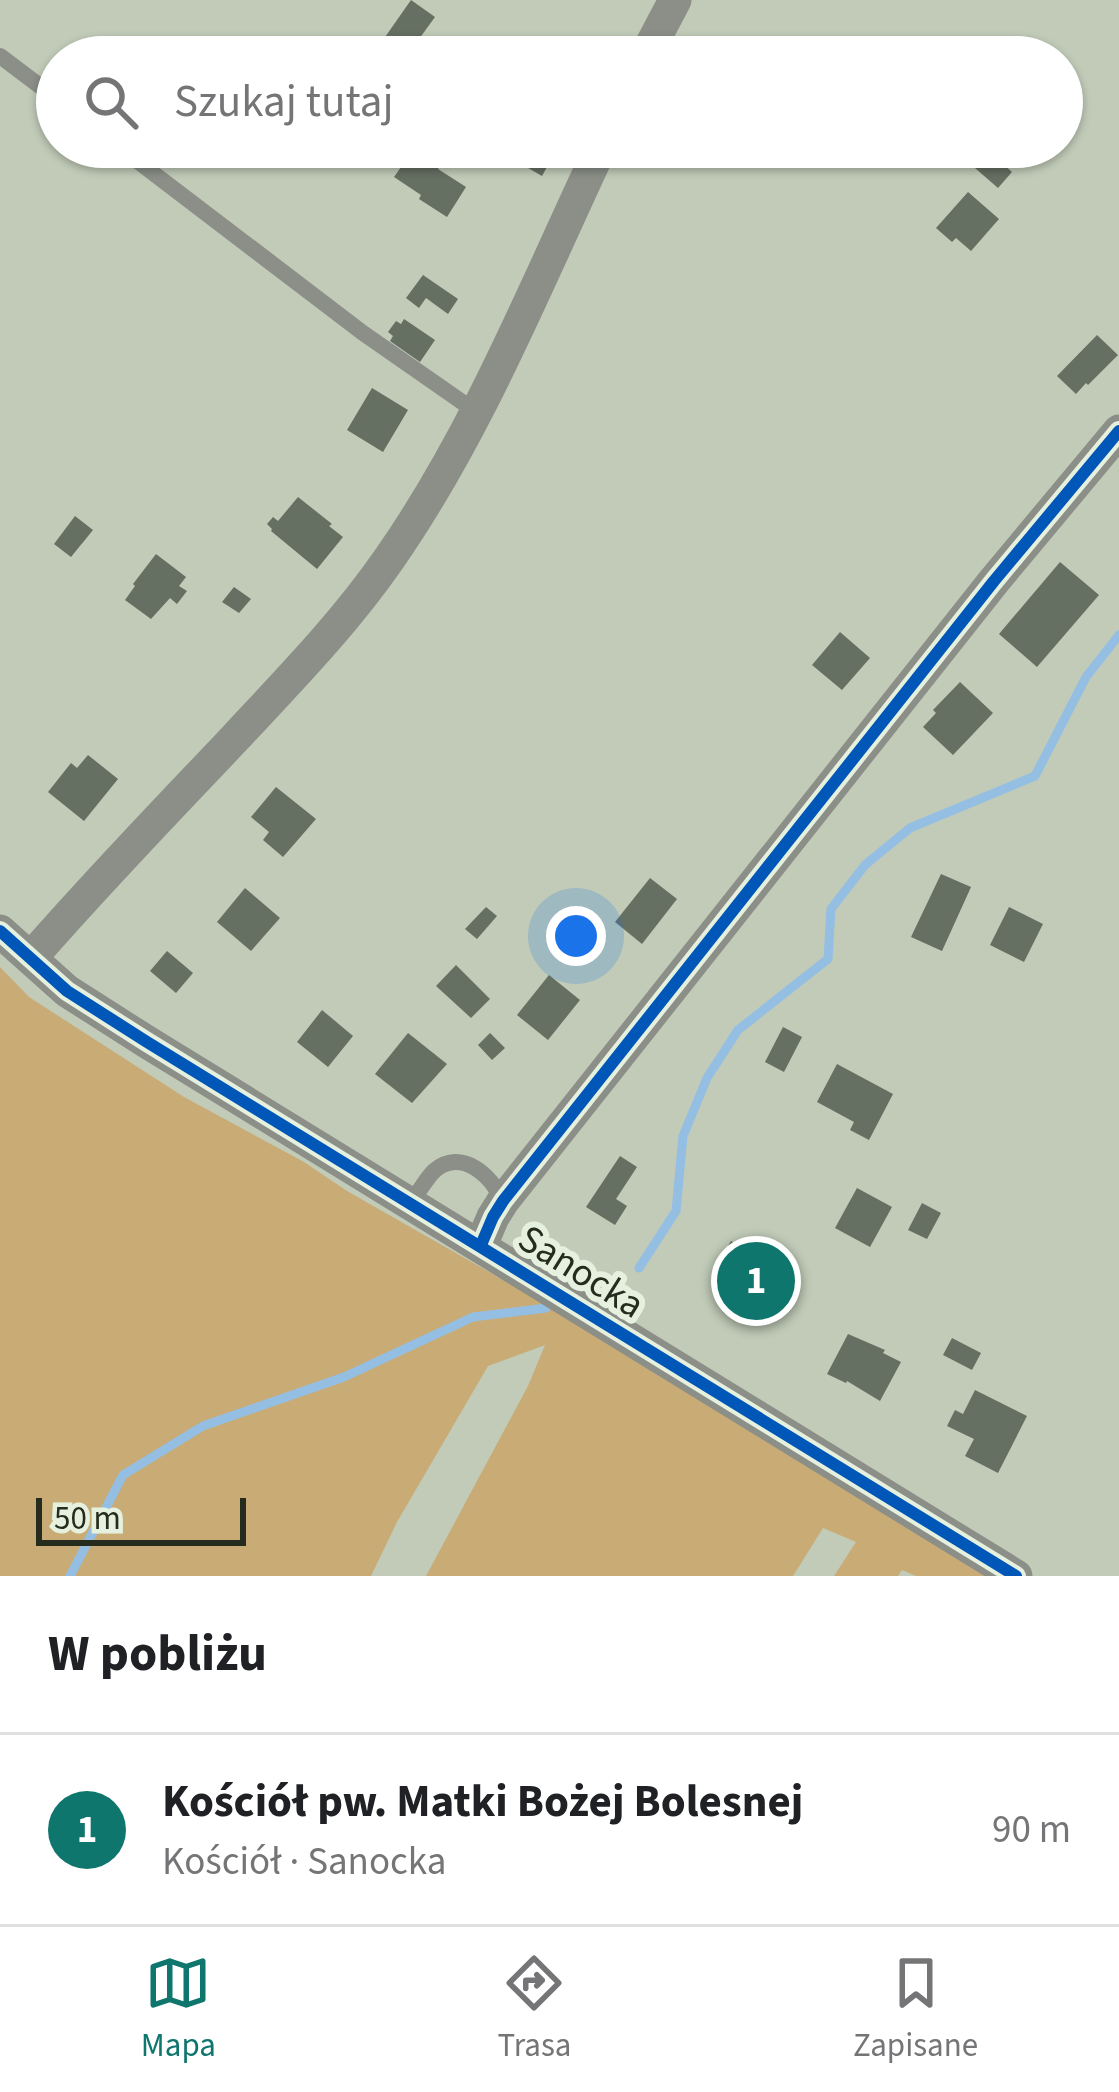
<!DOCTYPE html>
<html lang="pl">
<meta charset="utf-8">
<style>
body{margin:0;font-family:"Source Sans 3",sans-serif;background:#f6f6f6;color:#202124}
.scale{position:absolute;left:36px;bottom:30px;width:210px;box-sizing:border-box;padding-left:12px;border:6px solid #252c1e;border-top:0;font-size:33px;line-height:42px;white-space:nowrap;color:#252c1e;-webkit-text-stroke:9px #e6f0de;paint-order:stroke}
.you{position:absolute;left:576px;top:936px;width:42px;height:42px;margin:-30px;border:9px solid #fff;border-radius:50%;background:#1a73e8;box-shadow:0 0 0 18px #1a73e833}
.badge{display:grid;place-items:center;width:78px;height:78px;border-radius:50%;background:#0f766e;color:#fff;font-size:39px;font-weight:700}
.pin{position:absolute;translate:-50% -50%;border:6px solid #fff;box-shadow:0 3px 12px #0006}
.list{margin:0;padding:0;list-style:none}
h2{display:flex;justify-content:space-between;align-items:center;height:156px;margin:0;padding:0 48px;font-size:51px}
h2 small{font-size:39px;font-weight:400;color:#757577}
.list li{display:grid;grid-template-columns:78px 1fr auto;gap:36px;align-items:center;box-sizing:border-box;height:192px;padding:0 48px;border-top:3px solid #e0e0e0}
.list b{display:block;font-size:45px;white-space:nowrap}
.list p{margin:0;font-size:39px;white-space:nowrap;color:#757577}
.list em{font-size:39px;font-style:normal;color:#757577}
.icon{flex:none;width:66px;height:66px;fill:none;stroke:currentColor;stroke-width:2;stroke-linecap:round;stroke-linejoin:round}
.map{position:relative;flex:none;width:1119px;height:1576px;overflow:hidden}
.search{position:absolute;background:#fff;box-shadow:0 3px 9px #0004;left:36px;right:36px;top:36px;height:132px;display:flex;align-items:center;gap:30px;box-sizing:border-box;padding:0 42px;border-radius:66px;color:#757577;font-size:45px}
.sheet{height:348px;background:#fff}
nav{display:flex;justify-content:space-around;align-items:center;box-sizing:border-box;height:168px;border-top:3px solid #e0e0e0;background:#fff;font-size:33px;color:#757577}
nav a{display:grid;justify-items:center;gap:6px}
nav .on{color:#0f766e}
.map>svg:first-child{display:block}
</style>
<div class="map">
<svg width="1119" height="1576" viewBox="0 0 1119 1576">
<rect width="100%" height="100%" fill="#c1cbb8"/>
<path fill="#c9ab76" d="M 0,967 L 29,997 L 184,1097 L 304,1162 L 347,1191 L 561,1313 L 990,1576 L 916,1576 L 902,1570 L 898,1576 L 834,1576 L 856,1542 L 823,1528 L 793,1576 L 426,1576 L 528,1386 L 545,1345 L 488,1366 L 397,1522 L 371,1576 L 0,1576 Z"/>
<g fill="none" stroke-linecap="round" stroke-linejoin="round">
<g stroke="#94bfe3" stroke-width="9">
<path d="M 639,1268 L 676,1211 L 683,1136 L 707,1078 L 738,1030 L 828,959 L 831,909 L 865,865 L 910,828 L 1035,776 L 1086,677 L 1119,635"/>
<path d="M 70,1576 L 123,1475 L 203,1426 L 344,1377 L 473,1317 L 546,1308"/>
</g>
</g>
<g fill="#656f62">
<path d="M 411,0 L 435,17 L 406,57 L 386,57 L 376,50 Z"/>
<path d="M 415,147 L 452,149 L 438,169 L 466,187 L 447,217 L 419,199 L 421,195 L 394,177 Z"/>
<path d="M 524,147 L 558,147 L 542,176 L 516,161 Z"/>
<path d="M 967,147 L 984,147 L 1012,172 L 998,188 L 960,155 Z"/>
<path d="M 968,192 L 999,219 L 971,251 L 956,238 L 952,242 L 936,228 Z"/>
<path d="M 423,275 L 458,299 L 448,314 L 426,298 L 419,308 L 406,298 Z"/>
<path d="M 404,319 L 435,340 L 420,362 L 390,341 L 393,336 L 388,332 L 396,321 L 401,324 Z"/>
<path d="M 1097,335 L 1118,355 L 1088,385 L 1086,383 L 1076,394 L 1057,376 Z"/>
<path d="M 372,388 L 408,410 L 383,452 L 347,430 Z"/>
<path d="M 298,497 L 332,524 L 329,526 L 343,537 L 317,569 L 271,531 L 272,529 L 267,524 L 273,517 L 278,521 Z"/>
<path d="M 75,516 L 93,530 L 71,557 L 54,544 Z"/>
<path d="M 156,554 L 186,577 L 179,586 L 187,591 L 177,604 L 170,598 L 151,619 L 125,600 L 135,586 L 133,584 Z"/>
<path d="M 1060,562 L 1099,595 L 1037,667 L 999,634 Z"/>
<path d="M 234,587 L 251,599 L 239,613 L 222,602 Z"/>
<path d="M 840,632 L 870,658 L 842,690 L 812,665 Z"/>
<path d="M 960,682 L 993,713 L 953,755 L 923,727 L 936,713 L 933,710 Z"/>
<path d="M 88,755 L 118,779 L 84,821 L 48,792 L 71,763 L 77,768 Z"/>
<path d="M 276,787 L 316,819 L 283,857 L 263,840 L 269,832 L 251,817 Z"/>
<path d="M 941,874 L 971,887 L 942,951 L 911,937 Z"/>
<path d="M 650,878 L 677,899 L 642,944 L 615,922 Z"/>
<path d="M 245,888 L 280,918 L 251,951 L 217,922 Z"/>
<path d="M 486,907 L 497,916 L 477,939 L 465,929 Z"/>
<path d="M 1009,907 L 1043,924 L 1024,962 L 990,945 Z"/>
<path d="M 167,951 L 193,973 L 176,993 L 150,971 Z"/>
<path d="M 456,965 L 490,999 L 471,1018 L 436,986 Z"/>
<path d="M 549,975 L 580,1000 L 548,1040 L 517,1015 Z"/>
<path d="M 322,1010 L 353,1036 L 328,1067 L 297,1042 Z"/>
<path d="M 783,1027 L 802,1037 L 784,1072 L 765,1062 Z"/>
<path d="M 408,1033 L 447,1064 L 412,1103 L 375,1074 Z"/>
<path d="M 490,1033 L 505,1048 L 492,1060 L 478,1045 Z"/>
<path d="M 837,1064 L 893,1094 L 869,1140 L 850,1130 L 854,1122 L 817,1102 Z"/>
<path d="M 620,1156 L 637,1167 L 616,1199 L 627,1206 L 615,1225 L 586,1207 Z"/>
<path d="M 857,1188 L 892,1207 L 870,1247 L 835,1228 Z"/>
<path d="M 922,1203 L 941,1213 L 927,1239 L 908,1230 Z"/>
<path d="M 731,1241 L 749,1251 L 752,1246 L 788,1266 L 762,1312 L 758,1310 L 753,1321 L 747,1319 L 744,1324 L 723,1312 L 730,1295 L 726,1293 L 739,1270 L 720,1260 Z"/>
<path d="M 848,1334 L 885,1350 L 883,1353 L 901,1362 L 880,1401 L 847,1381 L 846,1383 L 827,1374 Z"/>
<path d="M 952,1338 L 981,1353 L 972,1370 L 943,1355 Z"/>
<path d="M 975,1390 L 1027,1416 L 998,1473 L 965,1456 L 974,1439 L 947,1426 L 955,1410 L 963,1414 Z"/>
</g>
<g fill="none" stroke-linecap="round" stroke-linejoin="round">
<g stroke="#8b8f88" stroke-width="16">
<path d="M 0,56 L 57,99"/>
<path d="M 119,147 L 363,333 L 475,411"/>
<path d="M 410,1202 C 419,1193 425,1180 434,1171 C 461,1147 492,1176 503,1201"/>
</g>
<g stroke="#8b8f88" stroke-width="33">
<path d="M 645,57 L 675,0"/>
<path d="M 0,931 L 67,991 L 147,1042 L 1016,1576"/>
<path d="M 31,958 C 97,882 166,811 235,738 C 289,680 344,624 389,559 C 477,433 536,285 601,147"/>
<path d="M 481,1245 L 493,1217 L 503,1201 L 994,581 L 1119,431"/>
</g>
<defs>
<g id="cycleway">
<path d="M 0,931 L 67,991 L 147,1042 L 1016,1576"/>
<path d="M 481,1245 L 493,1217 L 503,1201 L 994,581 L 1119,431"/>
</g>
</defs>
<use href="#cycleway" stroke="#e6f0de" stroke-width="20"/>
<use href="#cycleway" stroke="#0057b8" stroke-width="12"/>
</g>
<g text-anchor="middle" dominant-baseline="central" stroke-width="12" stroke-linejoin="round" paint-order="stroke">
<g font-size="39" fill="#252c1e" stroke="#e6f0de">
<text transform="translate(581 1272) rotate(32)">Sanocka</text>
</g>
</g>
</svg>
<div class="scale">50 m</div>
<div class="you"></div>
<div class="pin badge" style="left:756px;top:1281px">1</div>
<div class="search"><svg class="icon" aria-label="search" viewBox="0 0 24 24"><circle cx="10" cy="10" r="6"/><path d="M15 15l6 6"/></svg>Szukaj tutaj</div>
</div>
<section class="sheet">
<h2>W pobliżu<small></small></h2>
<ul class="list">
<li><span class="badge">1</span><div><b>Kościół pw. Matki Bożej Bolesnej</b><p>Kościół · Sanocka</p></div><em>90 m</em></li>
</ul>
</section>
<nav>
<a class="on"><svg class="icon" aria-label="map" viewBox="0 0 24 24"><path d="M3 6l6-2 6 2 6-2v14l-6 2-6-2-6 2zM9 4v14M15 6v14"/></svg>Mapa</a>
<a><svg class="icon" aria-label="directions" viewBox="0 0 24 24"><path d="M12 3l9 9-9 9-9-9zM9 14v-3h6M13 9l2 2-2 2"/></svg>Trasa</a>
<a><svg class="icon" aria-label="saved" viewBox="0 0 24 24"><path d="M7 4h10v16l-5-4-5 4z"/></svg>Zapisane</a>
</nav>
